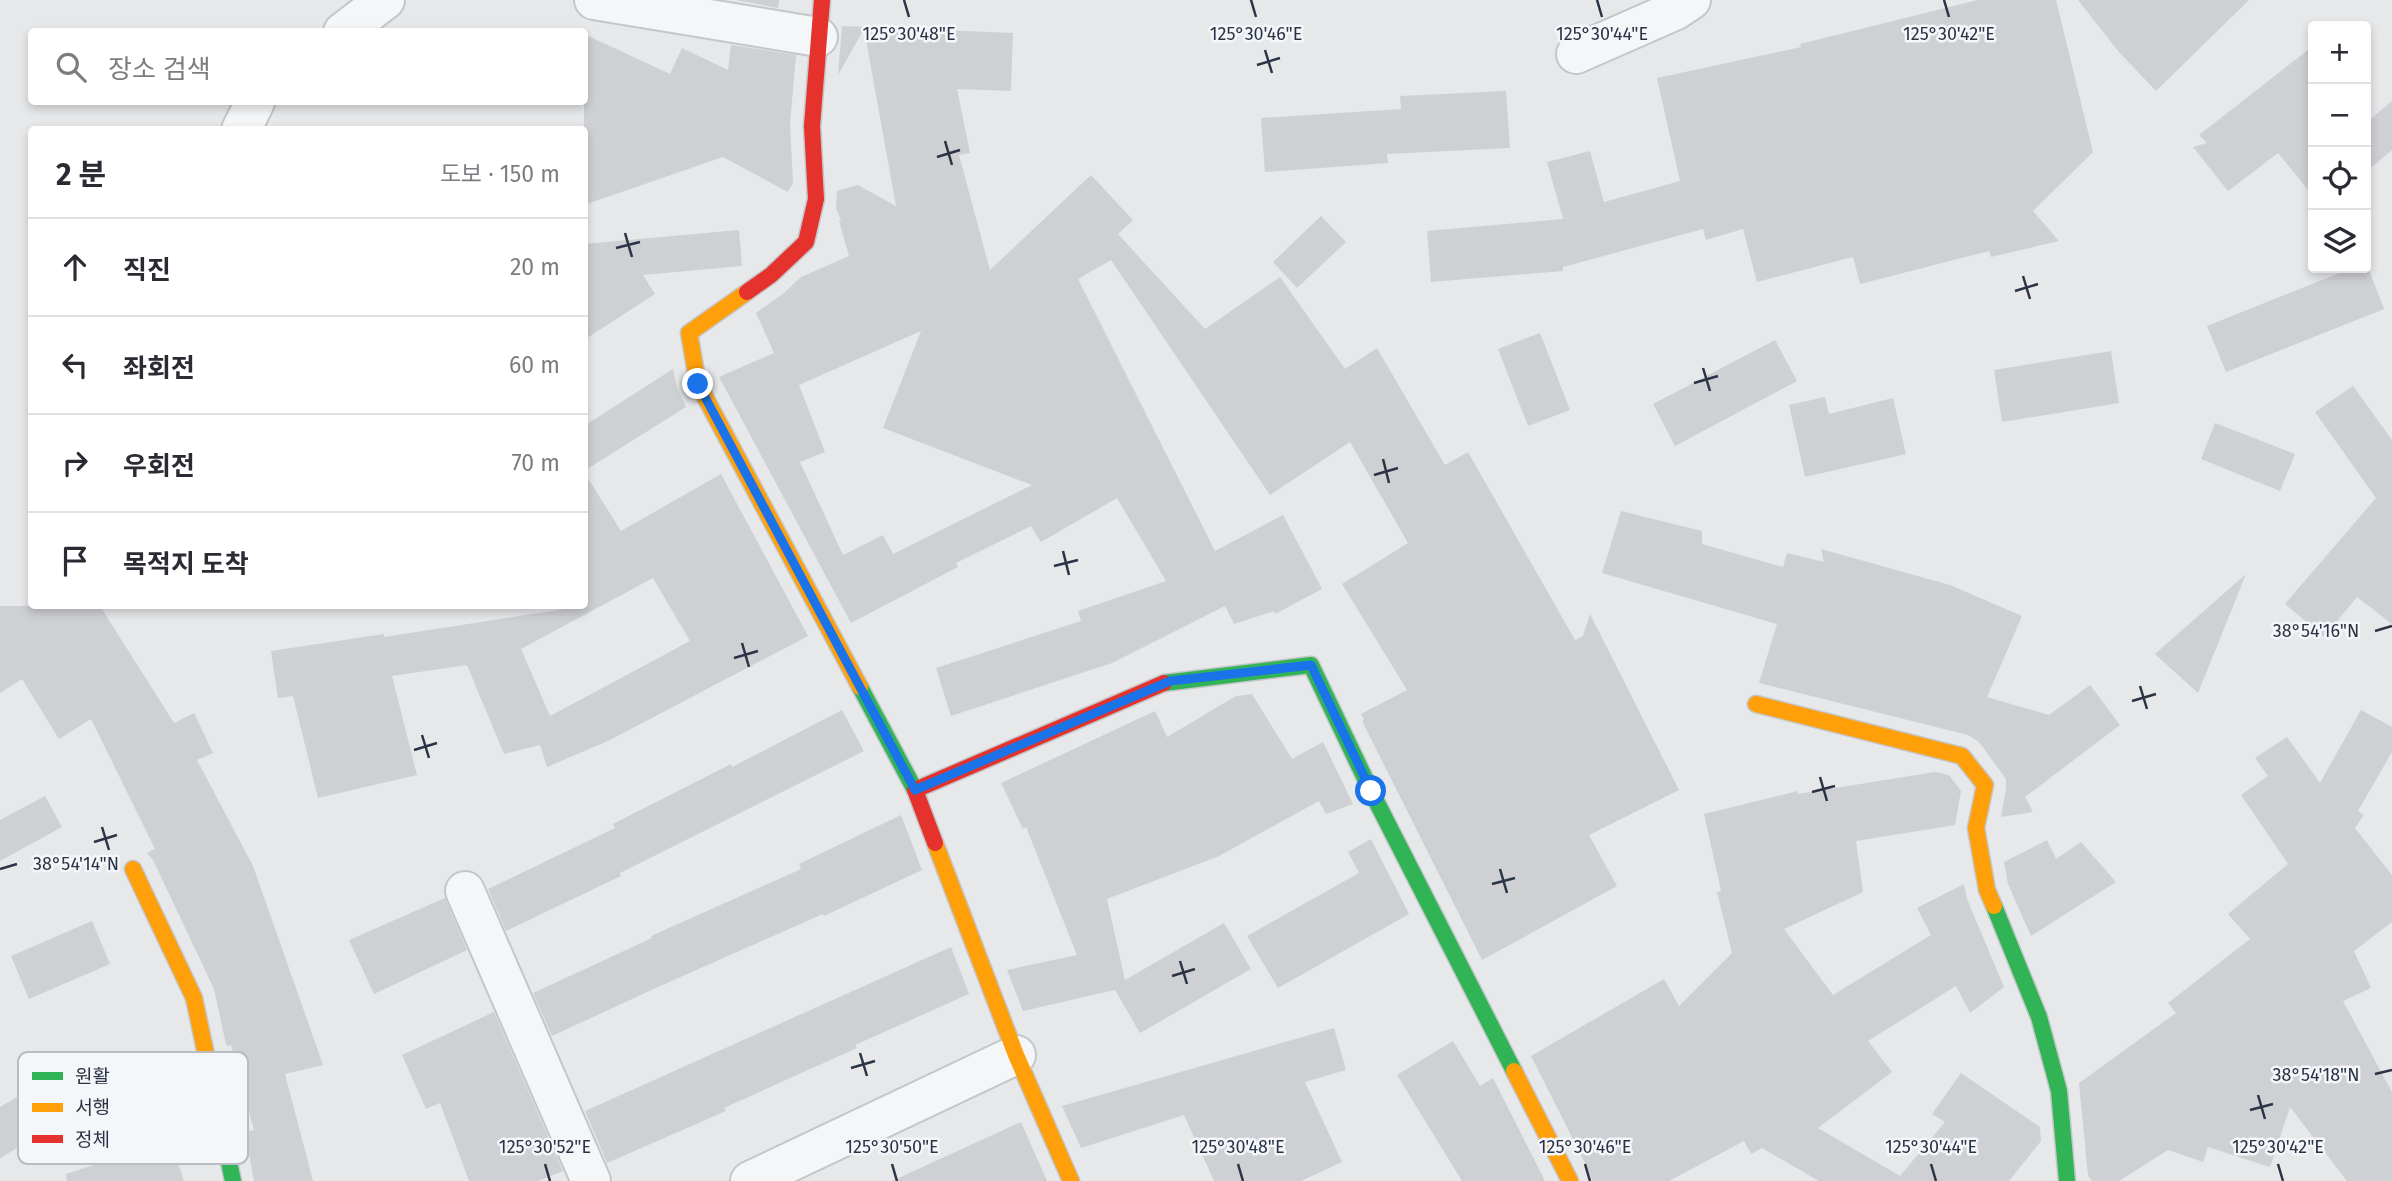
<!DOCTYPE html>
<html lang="ko">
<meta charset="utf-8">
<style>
body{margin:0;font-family:"Fira Sans","Noto Sans KR",sans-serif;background:#f2f2f3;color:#2b2b33}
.controls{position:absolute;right:21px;top:21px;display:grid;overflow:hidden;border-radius:7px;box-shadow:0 4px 10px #0003}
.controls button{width:63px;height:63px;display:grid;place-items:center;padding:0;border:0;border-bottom:2px solid #e1e1e2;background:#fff;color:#2b2b33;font:35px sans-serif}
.stop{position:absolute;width:21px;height:21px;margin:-16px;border:5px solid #1a73e8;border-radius:50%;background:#fff}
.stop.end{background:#1a73e8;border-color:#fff;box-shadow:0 2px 7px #0008}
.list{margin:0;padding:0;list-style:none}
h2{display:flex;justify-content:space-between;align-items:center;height:91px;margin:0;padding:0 28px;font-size:30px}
h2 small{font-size:23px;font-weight:400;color:#7c7c81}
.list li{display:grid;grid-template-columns:46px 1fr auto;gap:21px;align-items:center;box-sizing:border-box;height:98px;padding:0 28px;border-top:2px solid #e1e1e2}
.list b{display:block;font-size:26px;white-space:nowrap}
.list em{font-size:23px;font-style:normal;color:#7c7c81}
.icon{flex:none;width:38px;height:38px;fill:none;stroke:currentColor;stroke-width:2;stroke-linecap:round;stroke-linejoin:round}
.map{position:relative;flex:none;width:2392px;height:1181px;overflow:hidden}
.search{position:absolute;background:#fff;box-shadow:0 4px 10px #0003;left:28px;top:28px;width:560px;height:77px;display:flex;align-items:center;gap:18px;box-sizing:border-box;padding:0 24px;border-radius:7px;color:#7c7c81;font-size:26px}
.panel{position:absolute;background:#fff;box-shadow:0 4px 10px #0003;left:28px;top:126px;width:560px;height:483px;border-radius:7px}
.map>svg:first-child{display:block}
</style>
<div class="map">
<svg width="2392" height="1181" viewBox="0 0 2392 1181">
<rect width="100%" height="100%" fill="#e6e8ea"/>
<g fill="#ced0d3" fill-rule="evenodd">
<path d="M 736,0 L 779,0 L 778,8 Z"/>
<path d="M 1978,0 L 2056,0 L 2093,152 L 2033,211 L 2059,241 L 1991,257 L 1989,251 L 1860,284 L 1853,257 L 1757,282 L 1743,229 L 1706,240 L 1703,229 L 1563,267 L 1563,271 L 1431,282 L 1427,231 L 1563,219 L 1547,162 L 1590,151 L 1604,202 L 1680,181 L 1657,78 L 1801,47 L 1800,44 Z"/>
<path d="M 2078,0 L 2249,0 L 2156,91 L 2118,51 Z"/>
<path d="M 842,26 L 1013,33 L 1011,91 L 957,89 L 970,153 L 959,155 L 990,270 L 1091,175 L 1133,220 L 1118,234 L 1205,329 L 1280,277 L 1345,369 L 1377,348 L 1445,465 L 1468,452 L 1575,640 L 1583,636 L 1590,614 L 1679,790 L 1589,835 L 1617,886 L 1482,960 L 1362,721 L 1364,720 L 1361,714 L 1407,690 L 1342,584 L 1408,543 L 1350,442 L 1270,495 L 1111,260 L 1078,279 L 1215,551 L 1283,515 L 1322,589 L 1275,614 L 1274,611 L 1234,624 L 1225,606 L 1112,663 L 951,716 L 936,668 L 1081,621 L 1078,611 L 1166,581 L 1117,498 L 1041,542 L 1031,526 L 956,563 L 958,567 L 851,623 L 719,377 L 774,353 L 756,313 L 784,293 L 801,277 L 849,256 L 839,221 L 841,220 L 836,208 L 837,191 L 858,185 L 896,206 L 864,29 L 838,75 ZM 921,331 L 883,428 L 1032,485 L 893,554 L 883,535 L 843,555 L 800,462 L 825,452 L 799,385 Z"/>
<path d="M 584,34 L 670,74 L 682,48 L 728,70 L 731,45 L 796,55 L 790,124 L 793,183 L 788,192 L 723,157 L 584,205 Z"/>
<path d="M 2313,46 L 2313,196 L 2278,153 L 2228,191 L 2193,147 L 2207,143 L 2199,135 Z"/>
<path d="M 1506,91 L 1510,148 L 1387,154 L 1388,163 L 1265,172 L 1261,118 L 1401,109 L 1400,96 Z"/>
<path d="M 2392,101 L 2392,150 L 2366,172 L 2366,123 Z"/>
<path d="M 1321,216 L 1346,242 L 1297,288 L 1273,262 Z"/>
<path d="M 739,230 L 742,266 L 643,275 L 655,294 L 584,340 L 584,244 Z"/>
<path d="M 2366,262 L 2384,309 L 2226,372 L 2207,326 L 2352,268 L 2366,268 Z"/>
<path d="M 1540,333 L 1570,410 L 1528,426 L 1498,349 Z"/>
<path d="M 1775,340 L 1797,381 L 1675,446 L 1653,404 Z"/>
<path d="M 2111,351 L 2119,403 L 2002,422 L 1994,370 Z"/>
<path d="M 673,369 L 677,388 L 686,407 L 584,471 L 584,426 Z"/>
<path d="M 2353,386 L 2392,440 L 2392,624 L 2357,597 L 2324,637 L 2285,604 L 2376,498 L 2315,412 Z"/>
<path d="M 1825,397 L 1829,414 L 1893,398 L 1906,454 L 1805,477 L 1789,405 Z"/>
<path d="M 2215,423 L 2295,454 L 2280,491 L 2201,459 Z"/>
<path d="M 584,472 L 621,531 L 721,474 L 808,636 L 610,740 L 547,767 L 540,745 L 504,754 L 467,665 L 392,676 L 417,775 L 318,798 L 293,696 L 278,698 L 271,651 L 384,634 L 384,637 L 584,606 ZM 653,578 L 690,641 L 550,716 L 521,649 Z"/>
<path d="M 1621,511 L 1702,531 L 1702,544 L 1783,567 L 1787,553 L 1824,562 L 1821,549 L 1950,585 L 2022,616 L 1987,697 L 2049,715 L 2090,685 L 2120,725 L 2025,797 L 2033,812 L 2001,817 L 2006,789 L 2006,779 L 1979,742 L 1968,735 L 1759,683 L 1777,624 L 1602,573 Z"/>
<path d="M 2246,574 L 2198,693 L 2155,654 Z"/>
<path d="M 0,606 L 100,606 L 174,723 L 194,713 L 213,753 L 197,760 L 253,866 L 323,1065 L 285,1074 L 313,1181 L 254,1181 L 245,1132 L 254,1130 L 231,1045 L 227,1046 L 225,1040 L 214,989 L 153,860 L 147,853 L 155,849 L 91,719 L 59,739 L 22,679 L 0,693 Z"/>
<path d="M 1252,694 L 1292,759 L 1323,742 L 1353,804 L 1326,814 L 1319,801 L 1219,856 L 1107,899 L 1125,980 L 1224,923 L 1251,969 L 1140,1033 L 1115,990 L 1023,1011 L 1007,970 L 1077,955 L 1026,827 L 1023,829 L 1001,783 L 1155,711 L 1167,737 L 1236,696 Z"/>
<path d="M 842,710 L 864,751 L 620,873 L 621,876 L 506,931 L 488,889 L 615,828 L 613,824 L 731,764 L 732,767 Z"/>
<path d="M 2361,710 L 2392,727 L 2392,752 L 2358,811 L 2364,815 L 2355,828 L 2392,875 L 2392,922 L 2354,951 L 2371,988 L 2343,1001 L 2392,1092 L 2392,1181 L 2347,1181 L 2290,1107 L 2270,1167 L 2208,1147 L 2203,1162 L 2168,1150 L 2119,1181 L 2092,1181 L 2088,1176 L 2079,1083 L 2176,1013 L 2168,1003 L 2250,939 L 2228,914 L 2288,864 L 2241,795 L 2268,776 L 2255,758 L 2287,737 L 2320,783 Z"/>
<path d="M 1935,772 L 1949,775 L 1961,791 L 1955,825 L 1856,841 L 1863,892 L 1784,929 L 1833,995 L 1931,935 L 1917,908 L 1964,884 L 1967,899 L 2004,987 L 1970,1013 L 1956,986 L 1868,1041 L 1892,1072 L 1818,1128 L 1900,1176 L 1945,1122 L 1932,1114 L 1961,1073 L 2040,1127 L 2041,1141 L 2009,1181 L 1819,1181 L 1762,1148 L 1751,1154 L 1744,1141 L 1669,1181 L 1592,1181 L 1589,1171 L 1531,1056 L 1664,979 L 1679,1006 L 1732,953 L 1717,892 L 1721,891 L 1704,814 L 1798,791 L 1798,794 Z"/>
<path d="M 45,796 L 62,827 L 0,861 L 0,820 Z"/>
<path d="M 901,815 L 922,870 L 824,916 L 823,914 L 658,987 L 552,1036 L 533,993 L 652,938 L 651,936 L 801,869 L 799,864 Z"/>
<path d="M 1371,839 L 1409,914 L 1278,988 L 1247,936 L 1359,873 L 1348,852 Z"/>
<path d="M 2047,840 L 2056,859 L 2081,842 L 2116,882 L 2031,936 L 2008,884 L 2004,862 Z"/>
<path d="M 445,898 L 467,950 L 374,994 L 349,940 Z"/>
<path d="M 92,921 L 110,964 L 29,999 L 11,956 Z"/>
<path d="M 951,947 L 969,994 L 855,1045 L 857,1048 L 724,1108 L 726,1111 L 607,1163 L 585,1111 Z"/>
<path d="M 494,1012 L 563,1171 L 538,1181 L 469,1181 L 440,1103 L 426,1109 L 402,1055 Z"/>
<path d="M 1334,1028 L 1346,1070 L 1305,1082 L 1342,1162 L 1301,1181 L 1214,1181 L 1184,1115 L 1081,1148 L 1062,1106 Z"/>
<path d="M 1453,1041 L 1480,1086 L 1493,1078 L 1545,1181 L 1462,1181 L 1397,1075 Z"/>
<path d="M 108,1062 L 139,1150 L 170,1139 L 184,1181 L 67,1181 L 66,1174 L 103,1162 L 85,1109 L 0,1158 L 0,1107 L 71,1066 L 78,1079 Z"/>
<path d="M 1021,1122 L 1047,1181 L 892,1181 Z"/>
</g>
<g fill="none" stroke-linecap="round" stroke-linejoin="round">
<defs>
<g id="street">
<path d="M 594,0 L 818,37"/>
<path d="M 343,32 L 385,0"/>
<path d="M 1576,54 L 1676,10 L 1691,0"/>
<path d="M 241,130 L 255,102"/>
<path d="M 465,891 L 591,1181"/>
<path d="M 750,1181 L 1016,1055"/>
</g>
<g id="fast">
<path d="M 1164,683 L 1311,665 L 1371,791 L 1514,1071"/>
<path d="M 860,687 L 915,790"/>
<path d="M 1994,906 L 2039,1017 L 2059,1091 L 2067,1181"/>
<path d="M 208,1064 L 233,1181"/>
</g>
<g id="slow">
<path d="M 747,292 L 689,333 L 698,384 L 860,687"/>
<path d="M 1756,704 L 1962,756 L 1985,785 L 1976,828 L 1987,890 L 1994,906"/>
<path d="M 935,843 L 1016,1055 L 1071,1181"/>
<path d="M 133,869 L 194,998 L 208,1064"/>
<path d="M 1514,1071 L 1570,1181"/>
</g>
<g id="jam">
<path d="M 747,292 L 771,275 L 806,242 L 816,199 L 812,126 L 822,0"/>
<path d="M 935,843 L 915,790 L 1164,683"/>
</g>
</defs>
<use href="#street" stroke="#c4c6c8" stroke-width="42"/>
<use href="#fast" stroke="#c4c6c8" stroke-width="19"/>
<use href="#slow" stroke="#c4c6c8" stroke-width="19"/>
<use href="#jam" stroke="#c4c6c8" stroke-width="19"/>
<use href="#street" stroke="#f5f6f7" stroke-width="38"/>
<use href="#fast" stroke="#30b455" stroke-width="16"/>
<use href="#slow" stroke="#ff9f0a" stroke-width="16"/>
<use href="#jam" stroke="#e5322d" stroke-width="16"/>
</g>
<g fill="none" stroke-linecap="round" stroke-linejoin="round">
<path stroke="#1a73e8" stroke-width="9" d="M 698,384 L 915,790 L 1170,681 L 1311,665 L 1371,791"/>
</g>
<path fill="none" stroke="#2b3445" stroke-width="2.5" d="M 904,0 L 909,17M 1251,0 L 1256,17M 1597,0 L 1602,17M 1944,0 L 1949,17M 1265,50 L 1272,73M 1257,65 L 1280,58M 945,141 L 952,165M 937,157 L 960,150M 625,233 L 632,257M 616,248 L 640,242M 2023,276 L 2030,299M 2015,291 L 2038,284M 1703,368 L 1710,391M 1694,383 L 1718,376M 1383,459 L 1389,483M 1374,475 L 1398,468M 1063,551 L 1069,575M 1054,566 L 1078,560M 2375,631 L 2392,626M 742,643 L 749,667M 734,658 L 758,651M 2140,686 L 2147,709M 2132,701 L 2156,694M 422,735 L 429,758M 414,750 L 437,743M 1820,777 L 1827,801M 1812,792 L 1835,786M 102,827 L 109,850M 94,842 L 117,835M 0,869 L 17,864M 1500,869 L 1507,893M 1492,884 L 1515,878M 1180,961 L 1187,984M 1172,976 L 1195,969M 860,1053 L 867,1076M 851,1068 L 875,1061M 2375,1074 L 2392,1070M 2258,1095 L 2265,1119M 2250,1110 L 2273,1104M 545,1164 L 550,1181M 892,1164 L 897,1181M 1238,1164 L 1243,1181M 1585,1164 L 1590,1181M 1931,1164 L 1936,1181M 2278,1164 L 2283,1181"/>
<rect x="18" y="1052" width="230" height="112" rx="10" fill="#f4f6f9" stroke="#b8bcc3" stroke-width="2"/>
<rect x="32" y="1072" width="31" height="8" fill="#30b455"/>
<rect x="32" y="1103" width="31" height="9" fill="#ff9f0a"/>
<rect x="32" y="1135" width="31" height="8" fill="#e5322d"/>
<g font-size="19" fill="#2b3445">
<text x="75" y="1083">원활</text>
<text x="75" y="1114">서행</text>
<text x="75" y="1146">정체</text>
</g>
<g font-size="18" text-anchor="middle" fill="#2b3445" stroke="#f4f6f9" stroke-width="5" stroke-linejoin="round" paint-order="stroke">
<text x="909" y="40">125°30'48"E</text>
<text x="1256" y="40">125°30'46"E</text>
<text x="1602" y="40">125°30'44"E</text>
<text x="1949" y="40">125°30'42"E</text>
<text x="2316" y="637">38°54'16"N</text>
<text x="76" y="870">38°54'14"N</text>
<text x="2316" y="1081">38°54'18"N</text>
<text x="545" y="1153">125°30'52"E</text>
<text x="892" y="1153">125°30'50"E</text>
<text x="1238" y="1153">125°30'48"E</text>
<text x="1585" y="1153">125°30'46"E</text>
<text x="1931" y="1153">125°30'44"E</text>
<text x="2278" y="1153">125°30'42"E</text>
</g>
</svg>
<div class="controls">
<button>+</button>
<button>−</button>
<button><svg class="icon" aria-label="locate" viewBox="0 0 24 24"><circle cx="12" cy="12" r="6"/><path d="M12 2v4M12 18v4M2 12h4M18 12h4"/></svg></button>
<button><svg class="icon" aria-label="layers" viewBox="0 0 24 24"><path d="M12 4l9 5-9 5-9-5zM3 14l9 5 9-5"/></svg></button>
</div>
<div class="stop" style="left:1371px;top:791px"></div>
<div class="stop end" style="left:698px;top:384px"></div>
<div class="search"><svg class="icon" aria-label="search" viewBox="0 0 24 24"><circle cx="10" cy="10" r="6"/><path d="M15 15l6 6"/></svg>장소 검색</div>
<section class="panel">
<h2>2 분<small>도보 · 150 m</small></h2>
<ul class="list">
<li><svg class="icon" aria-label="ahead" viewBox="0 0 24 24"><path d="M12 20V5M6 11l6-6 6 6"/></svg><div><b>직진</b></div><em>20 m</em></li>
<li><svg class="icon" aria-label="left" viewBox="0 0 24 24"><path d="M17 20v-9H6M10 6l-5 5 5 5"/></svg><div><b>좌회전</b></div><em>60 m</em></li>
<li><svg class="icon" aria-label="right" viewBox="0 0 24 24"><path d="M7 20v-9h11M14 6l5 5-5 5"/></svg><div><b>우회전</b></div><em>70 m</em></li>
<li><svg class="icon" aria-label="arrive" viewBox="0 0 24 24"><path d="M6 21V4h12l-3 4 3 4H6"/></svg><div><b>목적지 도착</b></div></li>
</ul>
</section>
</div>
